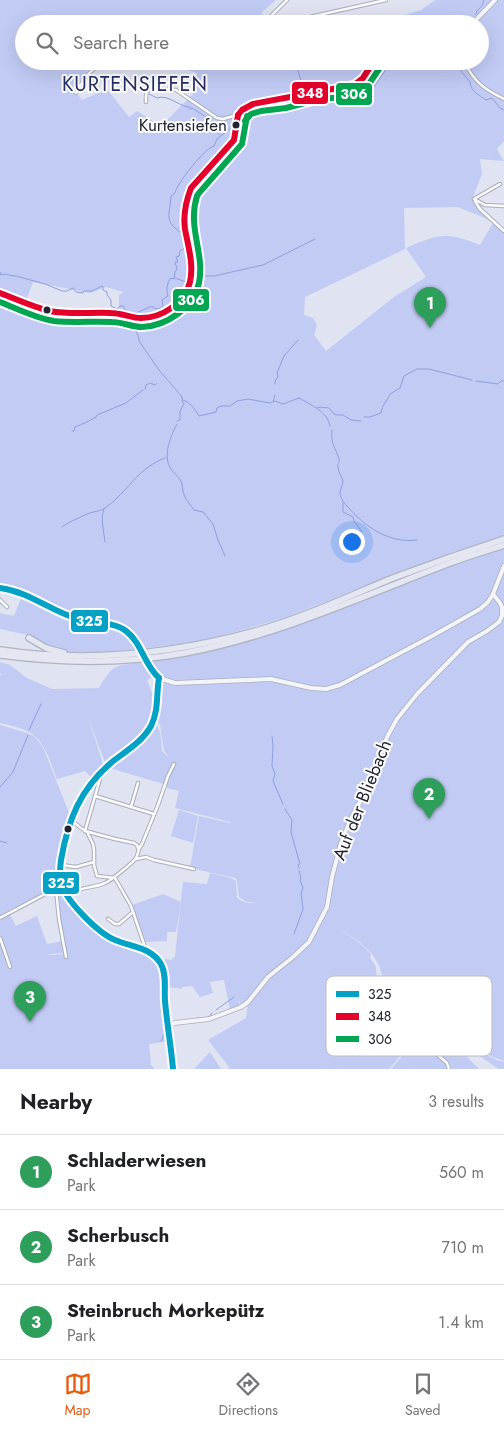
<!DOCTYPE html>
<meta charset="utf-8">
<style>
body{margin:0;font-family:Jost,sans-serif;background:#f2f2f2;color:#202124}
.you{position:absolute;left:351px;top:541px;width:18px;height:18px;margin:-12px;border:4px solid #fff;border-radius:50%;background:#1a73e8;box-shadow:0 0 0 8px #1a73e833}
.badge{display:grid;place-items:center;width:32px;height:32px;border-radius:50%;background:#ea580c;color:#fff;font-size:16px;font-weight:700}
.pin{position:absolute;translate:-50% -41px;filter:drop-shadow(0 1px 2px #0008)}
.pin::after{content:'';position:absolute;top:26px;width:18px;height:15px;background:inherit;clip-path:polygon(0 0,100% 0,50% 100%)}
.list{margin:0;padding:0;list-style:none}
h2{display:flex;justify-content:space-between;align-items:center;height:65px;margin:0;padding:0 20px;font-size:21px}
h2 small{font-size:16px;font-weight:400;color:#757577}
.list li{display:grid;grid-template-columns:32px 1fr auto;gap:15px;align-items:center;box-sizing:border-box;height:75px;padding:0 20px;border-top:1px solid #e0e0e0}
.list b{display:block;font-size:19px;white-space:nowrap}
.list p{margin:0;font-size:16px;white-space:nowrap;color:#757577}
.list em{font-size:16px;font-style:normal;color:#757577}
.icon{flex:none;width:28px;height:28px;fill:none;stroke:currentColor;stroke-width:2;stroke-linecap:round;stroke-linejoin:round}
.map{position:relative;flex:none;width:504px;height:1069px;overflow:hidden}
.search{position:absolute;background:#fff;box-shadow:0 5px 20px #0002;left:15px;right:15px;top:15px;height:55px;display:flex;align-items:center;gap:12px;box-sizing:border-box;padding:0 18px;border-radius:28px;color:#757577;font-size:19px}
.sheet{height:290px;background:#fff}
nav{display:flex;justify-content:space-around;align-items:center;box-sizing:border-box;height:70px;border-top:1px solid #e0e0e0;background:#fff;font-size:14px;color:#757577}
nav a{display:grid;justify-items:center;gap:2px}
nav .on{color:#ea580c}
.map>svg:first-child{display:block}
</style>
<div class="map">
<svg width="504" height="1069" viewBox="0 0 504 1069">
<rect width="100%" height="100%" fill="#dfe3f2"/>
<g fill="#c1cbf4">
<path d="M 0,0 L 276,0 L 262,12 L 263,24 L 24,24 L 24,61 L 102,61 L 89,68 L 75,91 L 82,100 L 107,89 L 129,117 L 137,111 L 161,126 L 195,92 L 197,73 L 172,65 L 172,61 L 480,61 L 480,24 L 375,24 L 421,10 L 435,0 L 504,0 L 504,141 L 497,149 L 504,161 L 480,159 L 482,174 L 473,197 L 474,200 L 492,221 L 458,207 L 404,208 L 405,249 L 305,297 L 304,315 L 313,318 L 317,325 L 314,335 L 326,351 L 394,297 L 426,277 L 406,248 C 437,234 447,231 480,245 L 493,223 L 504,231 L 504,536 L 450,553 L 284,618 L 217,637 L 181,644 L 112,652 L 66,652 L 43,645 L 28,635 L 0,629 L 0,613 L 14,616 L 23,593 L 9,587 L 0,587 L 0,295 L 26,305 L 50,312 L 83,315 L 107,308 L 119,308 L 119,295 L 124,292 L 106,287 L 90,293 L 33,282 L 26,301 L 0,290 Z"/>
<path d="M 504,547 L 504,1061 L 491,1056 L 472,1047 L 470,1041 L 471,1047 L 467,1048 L 465,1055 L 479,1069 L 450,1069 L 451,1066 L 423,1042 L 399,1031 L 397,1028 L 396,1017 L 384,999 L 382,975 L 379,965 L 372,954 L 360,942 L 336,927 L 360,943 L 371,954 L 370,958 C 372,961 374,963 375,965 C 377,970 377,991 378,998 L 380,1001 L 384,1001 L 394,1015 L 395,1027 L 398,1033 L 414,1040 L 389,1069 L 228,1069 L 229,1067 L 208,1040 L 246,1018 L 248,1003 L 253,996 L 252,995 L 241,1005 L 238,999 L 240,1006 L 230,1010 L 224,980 L 210,982 L 213,993 L 200,997 L 192,986 L 182,987 L 182,989 L 169,987 L 168,976 L 165,975 L 162,963 L 165,959 L 171,960 L 175,956 L 183,882 L 207,884 L 210,873 L 231,878 L 236,881 L 237,898 C 244,903 250,904 258,903 L 247,902 L 239,897 L 237,880 L 235,878 L 190,868 L 199,816 L 230,823 L 230,822 L 175,808 L 179,791 L 167,788 L 167,785 L 106,767 L 142,740 L 154,722 C 162,730 161,741 162,751 L 168,757 L 164,750 L 160,725 L 156,719 L 157,711 L 160,676 L 151,667 L 147,661 L 211,651 L 262,637 L 312,620 L 453,563 Z"/>
<path d="M 0,662 L 10,665 L 27,678 L 52,689 L 99,688 C 114,663 115,666 142,662 L 152,677 L 147,680 L 151,691 L 156,696 C 154,735 135,744 106,765 L 88,717 L 103,764 L 103,769 L 92,778 L 85,771 L 57,779 C 50,762 45,739 27,731 C 18,727 9,725 0,723 L 0,675 L 2,675 L 0,673 Z"/>
<path d="M 0,725 L 27,733 L 34,736 L 43,747 L 71,818 L 60,861 L 60,883 L 9,913 L 16,926 L 37,916 L 47,944 L 63,941 L 65,953 L 49,954 L 49,955 L 67,954 L 60,920 L 56,891 L 61,887 L 102,934 L 145,951 L 155,958 L 162,972 L 169,1041 L 149,1044 L 151,1063 L 150,1064 L 155,1069 L 0,1069 Z"/>
<path d="M 179,810 L 198,816 L 193,843 L 171,836 Z"/>
<path d="M 163,894 L 181,902 L 176,932 L 167,932 L 167,941 L 145,942 L 132,905 Z"/>
<path d="M 415,1041 L 417,1041 C 428,1048 443,1056 448,1069 L 391,1069 Z"/>
<path d="M 472,1048 L 497,1060 L 504,1062 L 504,1069 L 499,1069 L 469,1049 Z"/>
<path d="M 210,1052 L 221,1069 L 194,1069 Z"/>
</g>
<g fill="none" stroke-linecap="round" stroke-linejoin="round">
<g stroke="#919ede" stroke-width="1">
<path d="M 476,14 L 477,11 L 482,6 L 484,0"/>
<path d="M 459,61 L 462,67 L 461,71 L 470,82 C 471,92 479,95 486,100 L 492,98 L 500,108 L 504,110"/>
<path d="M 297,67 L 301,81 L 302,92"/>
<path d="M 149,94 L 157,98 C 168,94 178,106 189,107 L 190,109 L 192,108 L 209,119 L 220,135"/>
<path d="M 303,98 L 306,100 L 303,104"/>
<path d="M 239,122 L 257,111 L 259,108 L 267,105 L 270,107 L 275,105 L 283,105 L 284,103 L 311,104 L 329,103 L 333,101 C 344,104 361,100 370,91 C 380,81 383,69 396,61"/>
<path d="M 182,237 L 182,233 C 163,221 170,216 171,196 L 175,193 C 177,183 205,148 214,146 L 217,139 L 235,125"/>
<path d="M 0,272 L 1,275 C 5,273 11,276 16,276 L 45,284 L 62,291 L 67,291 L 73,288 L 76,292 L 83,293 L 84,291 L 92,291 L 102,286 L 103,287 L 103,290 L 107,292 L 107,295 L 111,300 L 111,306 L 117,309 L 120,306 L 123,306 L 126,311 L 135,313"/>
<path d="M 175,278 L 186,282"/>
<path d="M 200,278 L 204,277 L 205,276 L 214,276 L 263,265 L 315,239"/>
<path d="M 191,283 L 193,282 L 198,277"/>
<path d="M 136,313 L 150,307 L 151,306 L 156,309 L 162,308 L 163,305 L 162,300 L 168,296 C 166,291 167,282 171,278 L 174,279 L 175,272 L 177,269 L 175,262 L 178,262 L 176,257 L 179,256 L 180,251 L 185,248 L 183,240"/>
<path d="M 134,320 C 133,331 139,333 139,341 L 159,370 L 182,397 L 182,400 C 190,401 195,410 199,416 L 216,412 L 217,408 L 221,406 L 230,406 L 237,401 L 248,399 L 270,403 L 275,401 L 283,404 L 299,398 C 311,405 328,412 330,426"/>
<path d="M 476,381 L 498,384 L 501,381 L 504,381"/>
<path d="M 275,384 L 275,381 L 278,377 L 277,373 L 284,356 L 298,340"/>
<path d="M 145,389 L 146,385 L 150,383 L 155,385 L 157,383"/>
<path d="M 273,402 L 275,395"/>
<path d="M 317,408 L 320,407 L 329,408 L 334,414 L 337,415 L 343,415 L 351,420 L 361,421"/>
<path d="M 364,417 L 370,417 L 381,413 C 382,405 387,401 390,394 L 400,388 L 404,376 L 417,369 L 429,369 L 472,380"/>
<path d="M 177,421 L 180,420 L 180,411 L 184,404 L 182,401"/>
<path d="M 177,424 C 171,435 162,456 171,469 C 174,473 178,476 181,481 C 183,486 182,492 185,497 C 187,502 191,505 194,510 L 203,512 L 213,524 L 218,540 L 225,556"/>
<path d="M 332,430 C 330,444 336,448 339,459 C 340,464 337,463 338,467 C 338,472 342,477 343,481 C 343,485 340,489 340,493 C 340,497 344,503 347,506 C 364,526 389,544 417,540"/>
<path d="M 72,431 L 74,431 L 75,427 C 83,424 89,421 96,417 L 97,415 L 126,403 L 143,390"/>
<path d="M 343,503 L 343,512 L 353,517 L 354,521 L 362,532"/>
<path d="M 104,509 C 100,519 104,531 105,542"/>
<path d="M 62,527 C 67,523 84,515 90,513 C 96,511 101,511 105,508 C 129,491 136,469 165,458"/>
<path d="M 29,730 L 41,704"/>
<path d="M 272,736 L 273,746 L 272,766 L 275,774 L 273,781 L 283,804"/>
<path d="M 0,787 L 13,772 L 28,735"/>
<path d="M 285,809 L 292,820 L 291,832 L 300,864 L 298,865 L 299,868"/>
<path d="M 0,841 L 7,843"/>
<path d="M 294,934 L 303,909 L 301,893 L 303,888 L 300,880 L 301,878 L 299,871"/>
<path d="M 216,1010 L 234,997"/>
<path d="M 208,1018 L 212,1013"/>
<path d="M 193,1019 L 199,1018"/>
<path d="M 161,1041 L 164,1035"/>
</g>
<defs>
<g id="street">
<path d="M 287,0 L 266,21 L 273,22 L 301,19 L 386,0"/>
<path d="M 247,24 L 259,20 L 266,21"/>
<path d="M 464,61 C 474,82 484,89 504,99"/>
<path d="M 76,93 C 86,76 89,70 107,61"/>
<path d="M 146,102 C 146,96 145,91 151,89 L 176,90 L 217,118 L 223,119 L 237,115"/>
<path d="M 500,184 L 474,199 L 485,205 L 504,206"/>
<path d="M 475,201 L 480,209 L 504,231"/>
<path d="M 0,600 L 7,607"/>
<path d="M 95,796 L 154,814"/>
<path d="M 131,807 L 138,783"/>
<path d="M 72,821 L 85,831 L 115,839 L 134,843 L 137,845 L 138,848"/>
<path d="M 85,831 L 102,772"/>
<path d="M 88,832 L 88,834 L 93,844 L 94,850 L 94,865 L 97,876 L 115,878 L 131,906 L 144,944 L 145,949"/>
<path d="M 136,859 L 146,857 L 154,860 L 194,869"/>
<path d="M 61,865 L 76,867 L 94,862"/>
<path d="M 56,889 L 59,919 L 66,957"/>
<path d="M 67,895 C 80,886 92,889 105,883 C 109,882 134,862 136,858 C 139,853 137,849 142,844 L 158,805 L 168,776 L 174,764"/>
<path d="M 0,918 L 62,885"/>
<path d="M 108,919 L 115,924 L 119,924 L 133,912"/>
<path d="M 0,938 L 10,967"/>
<path d="M 383,987 C 381,1002 390,1004 395,1016 C 397,1021 395,1027 398,1032 L 429,1047 L 447,1063 L 449,1069"/>
</g>
<g id="secondary">
<path d="M 472,24 L 495,0"/>
<path d="M 0,293 C 16,299 33,307 50,311 C 70,315 92,312 111,313 C 122,313 131,318 142,318 C 162,318 186,302 190,282 C 194,263 188,247 185,229 C 183,215 185,201 191,188 L 231,145 L 236,135 L 238,115 L 240,112 L 245,108 L 260,103 L 284,99 L 310,92 L 353,86 L 363,79 L 374,61"/>
<path d="M 0,588 C 28,589 50,610 76,618 C 90,623 113,622 125,631 C 131,635 134,640 137,646"/>
<path d="M 148,666 L 153,673 L 159,678 L 175,683 L 271,679 L 311,688 L 326,689 L 340,685 L 434,635 L 480,609 L 488,602 L 493,594 L 504,566"/>
<path d="M 159,678 C 157,686 158,693 158,700 C 157,711 154,721 149,729 C 143,739 134,745 124,753 C 99,772 81,787 72,819 C 67,836 57,867 61,883 C 65,897 78,909 88,919 C 96,927 104,935 115,940 C 131,946 151,947 161,964 C 167,975 164,989 165,1001 C 168,1024 171,1046 173,1069"/>
<path d="M 169,1025 L 175,1023 L 209,1019 L 241,1007 L 248,1002 L 268,977 L 293,957 L 309,942 L 327,907 L 332,877 L 341,843 L 350,821 L 366,790 L 388,735 L 397,719 L 417,694 L 468,642 L 487,631 L 499,622 L 502,616 L 502,607 L 500,603 L 493,594"/>
</g>
<g id="highway">
<path d="M 29,638 L 46,648 L 64,653"/>
<path d="M 0,650 C 88,663 174,654 259,630 C 305,617 349,596 393,578 C 430,564 467,551 504,539"/>
<path d="M 0,655 C 61,663 124,664 185,653 C 277,636 363,596 450,563 C 468,556 486,551 504,545"/>
</g>
</defs>
<use href="#street" stroke="#aaaeba" stroke-width="4.5"/>
<use href="#secondary" stroke="#aaaeba" stroke-width="5.5"/>
<use href="#highway" stroke="#afb4c4" stroke-width="8"/>
<use href="#street" stroke="#fafbfd" stroke-width="2.5"/>
<use href="#secondary" stroke="#f3f5f9" stroke-width="4"/>
<use href="#highway" stroke="#e4e6f1" stroke-width="5.5"/>
<defs>
<path id="secondary-bridge" d="M 137,646 L 148,666"/>
</defs>
<use href="#secondary-bridge" stroke="#aaaeba" stroke-width="5.5" stroke-linecap="butt"/>
<use href="#secondary-bridge" stroke="#f3f5f9" stroke-width="4"/>
<defs>
<g id="bus-1">
<path d="M 0,588 C 30,592 50,611 78,619 C 93,624 113,621 126,631 C 142,643 144,665 159,678"/>
<path d="M 159,678 C 156,695 159,710 151,726 C 142,742 126,751 112,762 C 80,789 68,820 61,860 C 60,868 59,876 61,883 C 66,901 98,933 115,940 C 131,947 151,947 161,964 C 167,975 164,989 165,1001 C 167,1024 171,1046 173,1069"/>
</g>
<g id="bus-2">
<path d="M 238,115 L 242,110 L 253,104 L 354,85 L 363,78 L 374,61"/>
<path d="M 0,293 C 16,299 33,307 50,311 C 70,315 91,312 111,313 C 122,313 131,318 141,318 C 162,318 185,303 190,282 C 194,264 188,246 185,229 C 183,215 186,201 191,188 L 234,140 L 238,115"/>
</g>
<g id="bus-3">
<path d="M 245,121 L 251,114 L 261,111 L 286,108 L 320,99 L 343,97 L 357,93 L 369,84 L 381,66"/>
<path d="M 0,302 C 18,309 35,318 54,321 C 74,323 93,321 112,322 C 122,322 132,327 142,327 C 167,326 193,308 199,283 C 205,253 187,228 197,196 L 199,193 L 242,144 L 247,116"/>
</g>
</defs>
<use href="#bus-1" stroke="#fff" stroke-width="10"/>
<use href="#bus-2" stroke="#fff" stroke-width="10"/>
<use href="#bus-3" stroke="#fff" stroke-width="10"/>
<use href="#bus-1" stroke="#02a2c6" stroke-width="6"/>
<use href="#bus-2" stroke="#e4002b" stroke-width="6"/>
<use href="#bus-3" stroke="#00a651" stroke-width="6"/>
</g>
<g fill="#212430" stroke="#fff" stroke-width="2">
<circle cx="236" cy="125" r="4.5"/>
<circle cx="47" cy="310" r="4.5"/>
<circle cx="68" cy="829" r="4.5"/>
</g>
<g text-anchor="middle" dominant-baseline="central" stroke-width="4" stroke-linejoin="round" paint-order="stroke">
<g font-size="17" fill="#212430" stroke="#fff" text-anchor="end">
<text x="227" y="125">Kurtensiefen</text>
</g>
<g font-size="18" fill="#212430" stroke="#fff">
<text transform="translate(362 800) rotate(-68)">Auf der Bliebach</text>
</g>
<g font-size="20" letter-spacing="1" fill="#262e67" stroke="#fff">
<text x="135" y="84">KURTENSIEFEN</text>
</g>
</g>
<rect x="326" y="976" width="166" height="80" rx="8" fill="#fff" stroke="#bcbdc1" stroke-width="1"/>
<rect x="336" y="991" width="23" height="6" fill="#02a2c6"/>
<rect x="336" y="1013" width="23" height="7" fill="#e4002b"/>
<rect x="336" y="1036" width="23" height="6" fill="#00a651"/>
<g font-size="14" fill="#212430">
<text x="368" y="999">325</text>
<text x="368" y="1021">348</text>
<text x="368" y="1044">306</text>
</g>
<g stroke="#fff" stroke-width="2">
<rect x="291" y="81" width="38" height="24" rx="5" fill="#e4002b"/>
<rect x="335" y="82" width="38" height="24" rx="5" fill="#00a651"/>
<rect x="172" y="288" width="38" height="24" rx="5" fill="#00a651"/>
<rect x="70" y="609" width="39" height="24" rx="5" fill="#02a2c6"/>
<rect x="42" y="871" width="38" height="24" rx="5" fill="#02a2c6"/>
</g>
<g font-size="14" text-anchor="middle" font-weight="bold" fill="#fff">
<text x="310" y="98">348</text>
<text x="354" y="99">306</text>
<text x="191" y="305">306</text>
<text x="89" y="626">325</text>
<text x="61" y="888">325</text>
</g>
</svg>
<div class="you"></div>
<div class="pin badge" style="left:430px;top:328px;background:#2e9e5b">1</div>
<div class="pin badge" style="left:429px;top:819px;background:#2e9e5b">2</div>
<div class="pin badge" style="left:30px;top:1022px;background:#2e9e5b">3</div>
<div class="search"><svg class="icon" aria-label="search" viewBox="0 0 24 24"><circle cx="10" cy="10" r="6"/><path d="M15 15l6 6"/></svg>Search here</div>
</div>
<section class="sheet">
<h2>Nearby<small>3 results</small></h2>
<ul class="list">
<li><span class="badge" style="background:#2e9e5b">1</span><div><b>Schladerwiesen</b><p>Park</p></div><em>560 m</em></li>
<li><span class="badge" style="background:#2e9e5b">2</span><div><b>Scherbusch</b><p>Park</p></div><em>710 m</em></li>
<li><span class="badge" style="background:#2e9e5b">3</span><div><b>Steinbruch Morkepütz</b><p>Park</p></div><em>1.4 km</em></li>
</ul>
</section>
<nav>
<a class="on"><svg class="icon" aria-label="map" viewBox="0 0 24 24"><path d="M3 6l6-2 6 2 6-2v14l-6 2-6-2-6 2zM9 4v14M15 6v14"/></svg>Map</a>
<a><svg class="icon" aria-label="directions" viewBox="0 0 24 24"><path d="M12 3l9 9-9 9-9-9zM9 14v-3h6M13 9l2 2-2 2"/></svg>Directions</a>
<a><svg class="icon" aria-label="saved" viewBox="0 0 24 24"><path d="M7 4h10v16l-5-4-5 4z"/></svg>Saved</a>
</nav>
